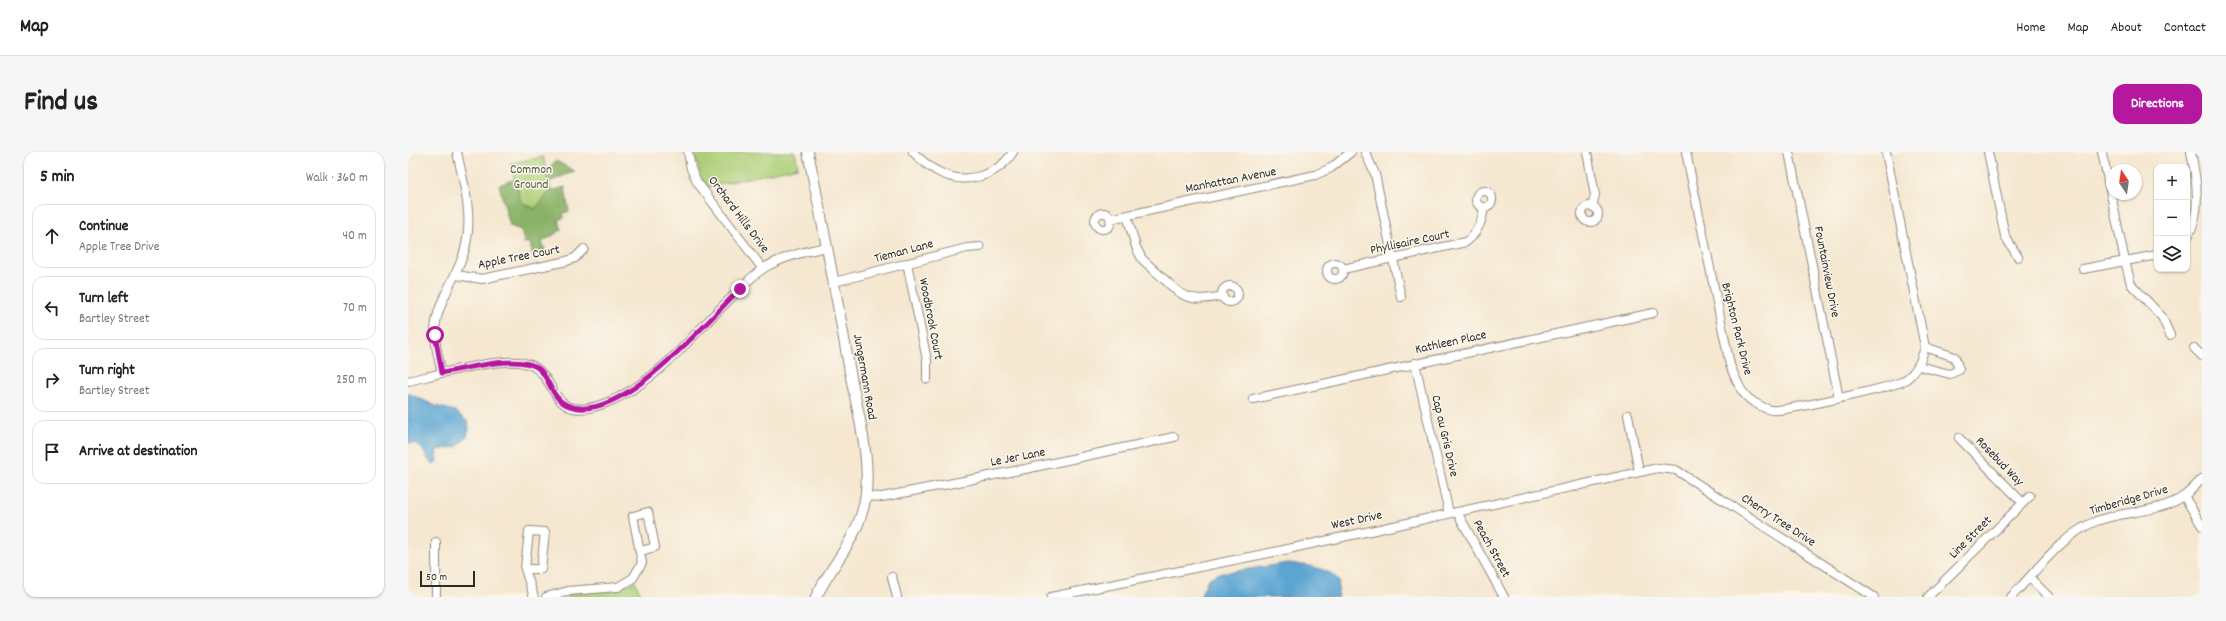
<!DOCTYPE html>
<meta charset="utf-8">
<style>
body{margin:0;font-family:Dekko,sans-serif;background:#f6f6f6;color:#222}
.controls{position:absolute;right:12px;top:12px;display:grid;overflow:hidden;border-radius:8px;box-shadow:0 1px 3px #0004}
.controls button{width:36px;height:36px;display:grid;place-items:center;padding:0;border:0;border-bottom:1px solid #e0e0e0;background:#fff;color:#222;font:20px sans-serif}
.compass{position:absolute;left:1698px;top:12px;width:36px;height:36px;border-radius:50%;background:#fff;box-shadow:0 1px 3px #0004;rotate:347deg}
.scale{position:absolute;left:12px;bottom:10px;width:55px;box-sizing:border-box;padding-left:4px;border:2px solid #2b2b2b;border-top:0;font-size:11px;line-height:14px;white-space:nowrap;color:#2b2b2b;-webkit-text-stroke:3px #fbf7ec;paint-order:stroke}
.stop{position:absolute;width:12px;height:12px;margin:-9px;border:3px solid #b5179e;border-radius:50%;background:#fff}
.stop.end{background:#b5179e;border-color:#fff;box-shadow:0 1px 4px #0008}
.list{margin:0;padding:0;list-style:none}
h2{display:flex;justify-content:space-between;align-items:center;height:52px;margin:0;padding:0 16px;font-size:17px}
h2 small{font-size:13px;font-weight:400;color:#767676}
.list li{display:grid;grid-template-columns:26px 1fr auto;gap:12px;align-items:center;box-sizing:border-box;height:64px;margin:0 8px 8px;padding:0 8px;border:1px solid #e0e0e0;border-radius:12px}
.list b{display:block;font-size:15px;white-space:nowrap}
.list p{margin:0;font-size:13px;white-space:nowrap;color:#767676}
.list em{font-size:13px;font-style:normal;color:#767676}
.icon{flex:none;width:22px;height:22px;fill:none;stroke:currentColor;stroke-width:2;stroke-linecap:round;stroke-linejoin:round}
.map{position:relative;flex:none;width:1794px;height:445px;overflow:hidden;border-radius:12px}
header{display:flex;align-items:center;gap:24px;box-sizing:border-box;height:56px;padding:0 20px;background:#fff;border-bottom:1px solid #e0e0e0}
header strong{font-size:19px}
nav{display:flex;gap:22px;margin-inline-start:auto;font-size:14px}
.intro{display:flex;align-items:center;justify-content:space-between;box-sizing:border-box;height:96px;padding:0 24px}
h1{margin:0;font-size:28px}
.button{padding:10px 18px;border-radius:12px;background:#b5179e;color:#fff;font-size:14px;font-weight:700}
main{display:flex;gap:24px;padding:0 24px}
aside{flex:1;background:#fff;border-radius:12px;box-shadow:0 1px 3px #0004}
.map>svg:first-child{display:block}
</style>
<header>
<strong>Map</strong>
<nav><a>Home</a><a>Map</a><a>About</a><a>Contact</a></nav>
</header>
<div class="intro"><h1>Find us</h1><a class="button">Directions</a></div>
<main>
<aside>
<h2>5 min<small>Walk · 360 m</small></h2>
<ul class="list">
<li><svg class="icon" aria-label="ahead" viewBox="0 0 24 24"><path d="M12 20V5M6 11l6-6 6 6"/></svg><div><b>Continue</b><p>Apple Tree Drive</p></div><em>40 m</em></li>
<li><svg class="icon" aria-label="left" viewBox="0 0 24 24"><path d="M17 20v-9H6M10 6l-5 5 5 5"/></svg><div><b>Turn left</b><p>Bartley Street</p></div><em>70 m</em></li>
<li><svg class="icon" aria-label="right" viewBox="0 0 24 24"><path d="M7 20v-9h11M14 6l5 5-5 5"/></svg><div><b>Turn right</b><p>Bartley Street</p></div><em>250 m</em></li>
<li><svg class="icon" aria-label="arrive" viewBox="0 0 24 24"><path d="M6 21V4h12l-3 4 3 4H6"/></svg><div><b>Arrive at destination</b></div></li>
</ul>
</aside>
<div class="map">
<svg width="1794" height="445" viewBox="0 0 1794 445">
<rect width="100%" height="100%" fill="#fbf7ec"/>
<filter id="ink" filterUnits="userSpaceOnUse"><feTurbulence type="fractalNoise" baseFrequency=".025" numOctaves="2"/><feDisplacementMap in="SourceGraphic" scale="8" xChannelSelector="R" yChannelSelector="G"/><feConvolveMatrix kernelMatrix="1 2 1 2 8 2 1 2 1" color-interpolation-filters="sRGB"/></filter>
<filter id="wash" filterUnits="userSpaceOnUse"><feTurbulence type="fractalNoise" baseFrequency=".012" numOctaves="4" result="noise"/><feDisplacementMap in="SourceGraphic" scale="16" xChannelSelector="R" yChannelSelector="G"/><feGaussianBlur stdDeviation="0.9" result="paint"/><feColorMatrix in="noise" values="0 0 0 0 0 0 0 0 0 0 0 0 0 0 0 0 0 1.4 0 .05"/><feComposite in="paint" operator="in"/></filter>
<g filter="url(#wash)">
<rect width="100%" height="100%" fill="#f5e7d0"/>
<g fill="#adcf78" stroke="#6c7d52">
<path d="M 286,0 L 387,0 L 390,15 L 300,35 L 293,25 Z"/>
<path d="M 135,5 L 143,39 L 127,57 L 113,50 L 102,11 Z"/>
<path d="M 227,429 L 234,445 L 147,445 C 174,435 199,445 227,429 Z"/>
</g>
<g fill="#8ab268" stroke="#5a6e4a">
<path d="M 148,9 L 167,19 L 141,30 L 138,18 Z"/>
<path d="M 107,27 L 113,50 L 127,57 L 143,39 L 157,35 L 161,60 L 155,61 L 156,66 L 150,68 L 153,78 L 134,90 L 137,98 L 124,101 L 122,90 L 116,91 L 113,78 L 102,74 L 91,33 Z"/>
</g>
<g fill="#5ca5d3" stroke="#44687f">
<path d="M 0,241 L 28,254 L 47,259 L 60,270 L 61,278 L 59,284 L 49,295 L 28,298 L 30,307 L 26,313 C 15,308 18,289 0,291 Z"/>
<path d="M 880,411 C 892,412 922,416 929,427 C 933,432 928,439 931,445 L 792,445 L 800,427 L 809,422 Z"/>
</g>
</g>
<g filter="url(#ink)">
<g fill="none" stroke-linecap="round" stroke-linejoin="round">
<defs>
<g id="minor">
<path d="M 280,0 L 283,17 L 289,30 L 355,117"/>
<path d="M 505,0 C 512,7 519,14 529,19 C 555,34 589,25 605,0"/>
<path d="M 957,0 L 967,22 L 993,145"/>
<path d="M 1179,0 L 1187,43 L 1184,55"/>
<path d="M 1278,0 L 1322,213 C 1329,230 1333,245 1351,253 C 1356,256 1364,259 1369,258 C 1384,257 1488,235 1497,228 C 1509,219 1513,209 1517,195 L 1478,0"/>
<path d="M 1381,0 L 1431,246"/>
<path d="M 1580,0 L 1597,84 L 1610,105"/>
<path d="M 1694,0 L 1717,109 L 1723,132 L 1754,165 L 1762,183"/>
<circle cx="1076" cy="47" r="8"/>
<circle cx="1182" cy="62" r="8"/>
<circle cx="695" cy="69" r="8"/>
<path d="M 719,64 L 728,95 L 734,107 L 769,139 C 784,150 798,147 815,144"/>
<path d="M 702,67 L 907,23 L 923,16 L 943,0"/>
<path d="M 1779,86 C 1794,61 1789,29 1783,0"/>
<path d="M 499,111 L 519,208 L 519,227"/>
<circle cx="927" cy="119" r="8"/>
<path d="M 935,117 L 1058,90 C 1070,80 1074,70 1076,55"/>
<path d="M 1675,117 L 1749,103"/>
<path d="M 48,123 L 74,127 L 159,109 L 167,106 L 176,97"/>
<path d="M 426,130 L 559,96 L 572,95"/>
<circle cx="822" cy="142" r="8"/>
<path d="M 1786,196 L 1794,204"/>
<path d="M 1007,211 L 1041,361"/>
<path d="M 1511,214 L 1542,222 L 1551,218 L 1547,205 L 1517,195"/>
<path d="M 34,221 C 30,204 25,187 28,170 C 33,141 55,117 59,87 C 64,58 55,29 49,0"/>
<path d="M 0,229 C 27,223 91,205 116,211 C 153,218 136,275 198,251 C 250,230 283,184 322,147 C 333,136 343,124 356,116 C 374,105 398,99 419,95"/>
<path d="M 845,247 L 1245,161"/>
<path d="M 1220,263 L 1231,319"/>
<path d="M 1551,286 L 1615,351"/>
<path d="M 457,344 L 474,345 L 617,317 L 766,285"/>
<path d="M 1776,344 L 1794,374"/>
<path d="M 1049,360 L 1096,445"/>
<path d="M 28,390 L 28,445"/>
<path d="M 117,417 L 133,417 L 137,380 L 121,379 L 117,417 L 126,445"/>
<path d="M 484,425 L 489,445"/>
<path d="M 1622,426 L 1641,445"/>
<path d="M 138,445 L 160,439 L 210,435 L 225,426 L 234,411 L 225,364 L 240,360 L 247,395 L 233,399"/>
<path d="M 643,445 L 871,399 L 1250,316 L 1268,318 L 1466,445"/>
<path d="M 1520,445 L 1622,344"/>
<path d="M 1603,445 C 1628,420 1653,384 1686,370 C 1715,358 1750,362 1776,344 C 1783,339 1788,333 1794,327"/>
</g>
<path id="major" d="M 400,0 C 415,73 429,146 442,220 C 450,263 466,314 455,357 C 446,391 423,414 408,445"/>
</defs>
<use href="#minor" stroke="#90897e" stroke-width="10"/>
<use href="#major" stroke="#90897e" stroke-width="12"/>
<use href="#minor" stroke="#fff" stroke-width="8"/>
<use href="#major" stroke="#fff" stroke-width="10"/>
</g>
</g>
<g fill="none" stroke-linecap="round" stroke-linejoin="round" filter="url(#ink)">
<path stroke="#b5179e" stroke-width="5" d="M 27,183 L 34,221 C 57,217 118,199 134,220 C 143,232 145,247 159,253 C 210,276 299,169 332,137"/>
</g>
<g text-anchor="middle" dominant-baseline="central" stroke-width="3" stroke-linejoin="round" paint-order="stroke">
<g font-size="13" fill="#525c42" stroke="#fbf7ec">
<text x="123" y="18">Common<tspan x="123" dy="15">Ground</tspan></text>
</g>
<g font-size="13" fill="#2b2b2b" stroke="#fbf7ec">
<text transform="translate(823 29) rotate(-11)">Manhattan Avenue</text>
<text transform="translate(330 63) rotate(53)">Orchard Hills Drive</text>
<text transform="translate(1002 91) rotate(-12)">Phyllisaire Court</text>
<text transform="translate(496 100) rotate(-15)">Tieman Lane</text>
<text transform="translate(111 106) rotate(-11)">Apple Tree Court</text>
<text transform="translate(1418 120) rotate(79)">Fountainview Drive</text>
<text transform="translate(522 167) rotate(79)">Woodbrook Court</text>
<text transform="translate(1328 177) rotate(76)">Brighton Park Drive</text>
<text transform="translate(1043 191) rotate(-12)">Kathleen Place</text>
<text transform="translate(456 225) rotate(80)">Jungermann Road</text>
<text transform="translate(1036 284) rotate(77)">Cap au Gris Drive</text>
<text transform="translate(610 306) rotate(-11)">Le Jer Lane</text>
<text transform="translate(1591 310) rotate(46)">Rosebud Way</text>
<text transform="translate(1721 349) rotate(-16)">Timberidge Drive</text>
<text transform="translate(949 369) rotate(-12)">West Drive</text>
<text transform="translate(1370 369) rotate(33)">Cherry Tree Drive</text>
<text transform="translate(1563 386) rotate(-45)">Line Street</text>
<text transform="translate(1083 397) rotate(61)">Peach Street</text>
</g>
</g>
</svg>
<div class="controls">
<button>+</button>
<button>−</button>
<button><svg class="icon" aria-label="layers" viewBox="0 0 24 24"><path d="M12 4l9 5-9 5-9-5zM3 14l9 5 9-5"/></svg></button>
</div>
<svg class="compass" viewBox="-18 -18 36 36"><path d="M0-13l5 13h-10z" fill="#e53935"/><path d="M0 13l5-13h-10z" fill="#767676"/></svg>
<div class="scale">50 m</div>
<div class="stop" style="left:27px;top:183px"></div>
<div class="stop end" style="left:332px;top:137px"></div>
</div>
</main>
